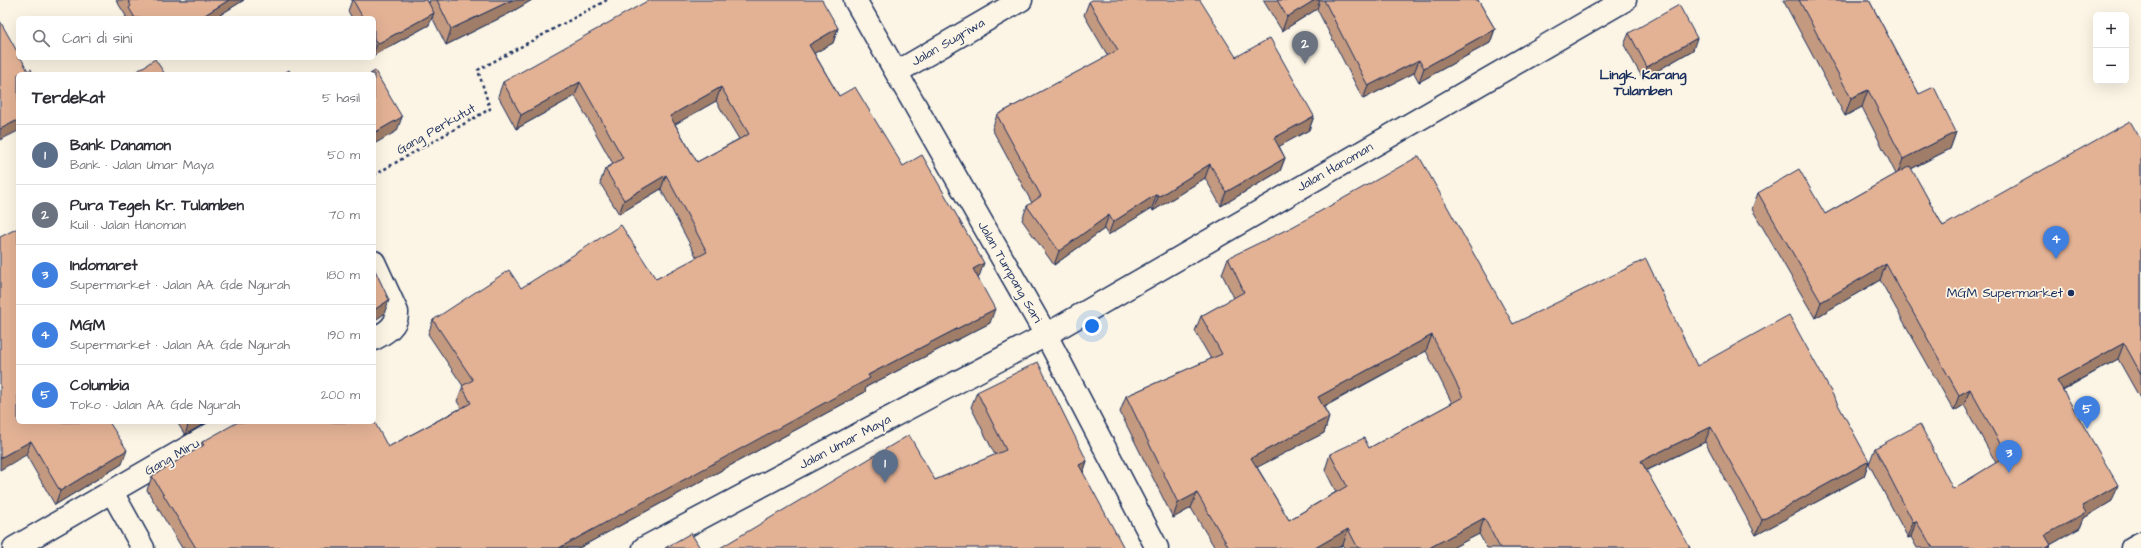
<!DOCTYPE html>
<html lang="id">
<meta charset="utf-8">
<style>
body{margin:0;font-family:"Architects Daughter",sans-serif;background:#f7f7f7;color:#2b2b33}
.controls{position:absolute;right:12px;top:12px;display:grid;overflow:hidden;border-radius:6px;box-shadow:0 4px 16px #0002}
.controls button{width:36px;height:36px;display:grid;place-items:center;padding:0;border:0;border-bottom:1px solid #e1e1e2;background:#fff;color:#2b2b33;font:20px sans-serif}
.you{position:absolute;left:1092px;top:326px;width:14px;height:14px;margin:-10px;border:3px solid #fff;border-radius:50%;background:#1a73e8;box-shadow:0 0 0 6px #1a73e833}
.badge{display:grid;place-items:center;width:26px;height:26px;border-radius:50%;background:#2563eb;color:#fff;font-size:13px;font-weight:700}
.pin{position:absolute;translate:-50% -33px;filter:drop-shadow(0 1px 2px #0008)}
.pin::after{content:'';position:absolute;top:21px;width:14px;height:12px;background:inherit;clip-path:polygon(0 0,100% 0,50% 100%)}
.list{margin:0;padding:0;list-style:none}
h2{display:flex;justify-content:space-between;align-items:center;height:52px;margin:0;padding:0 16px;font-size:17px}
h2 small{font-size:13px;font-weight:400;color:#7c7c81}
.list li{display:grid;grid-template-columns:26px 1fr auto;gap:12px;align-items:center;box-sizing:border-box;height:60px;padding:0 16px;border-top:1px solid #e1e1e2}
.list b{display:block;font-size:15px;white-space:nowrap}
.list p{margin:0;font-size:13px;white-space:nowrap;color:#7c7c81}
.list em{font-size:13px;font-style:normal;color:#7c7c81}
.icon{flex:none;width:22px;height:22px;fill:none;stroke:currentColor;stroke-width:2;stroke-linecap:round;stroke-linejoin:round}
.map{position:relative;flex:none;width:2141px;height:548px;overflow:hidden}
.search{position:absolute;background:#fff;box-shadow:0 4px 16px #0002;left:16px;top:16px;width:360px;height:44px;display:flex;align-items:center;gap:10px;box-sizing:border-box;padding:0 14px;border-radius:6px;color:#7c7c81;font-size:15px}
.panel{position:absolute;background:#fff;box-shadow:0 4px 16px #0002;left:16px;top:72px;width:360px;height:352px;border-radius:6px}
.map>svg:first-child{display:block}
</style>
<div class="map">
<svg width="2141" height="548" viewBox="0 0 2141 548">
<rect width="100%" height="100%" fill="#fcf5e5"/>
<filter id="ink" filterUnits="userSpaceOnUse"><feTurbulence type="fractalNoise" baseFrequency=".025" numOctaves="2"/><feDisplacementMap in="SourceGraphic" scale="8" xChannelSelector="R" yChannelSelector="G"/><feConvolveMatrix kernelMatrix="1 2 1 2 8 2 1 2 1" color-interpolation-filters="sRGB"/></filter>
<g filter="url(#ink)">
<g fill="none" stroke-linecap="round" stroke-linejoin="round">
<defs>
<g id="street">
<path d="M 897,72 L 1021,0"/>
<path d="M 374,262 L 397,312 C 398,326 385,333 374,339"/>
<path d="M 112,492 L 143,548"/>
<path d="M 14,548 L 232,422"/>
<path d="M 644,548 L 1046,335 L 1625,0"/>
</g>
<path id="secondary" d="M 855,0 L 1046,335 L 1157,548"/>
<path id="primary" d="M 2132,548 L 2141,543"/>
</defs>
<use href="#street" stroke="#1b2f5e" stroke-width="25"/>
<use href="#secondary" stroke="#1b2f5e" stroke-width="25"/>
<use href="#primary" stroke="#1b2f5e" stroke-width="25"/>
<path stroke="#1b2f5e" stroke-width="2.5" stroke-dasharray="3 3" stroke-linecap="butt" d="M 374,175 L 490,109 L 478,70 L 607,0"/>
<use href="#street" stroke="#fcf5e5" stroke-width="22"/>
<use href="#secondary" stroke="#fcf5e5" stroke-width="22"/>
<use href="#primary" stroke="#fcf5e5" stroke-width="22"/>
</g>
<g fill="#c39980" stroke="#1b2f5e" fill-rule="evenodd">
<path d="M 116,0 L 244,0 L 215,18 L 125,18 L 126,16 Z"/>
<path d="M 352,0 L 427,0 L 429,3 L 430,0 L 532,0 L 510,13 L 446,45 L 432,17 L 429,25 L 374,55 L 374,18 L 352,18 L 348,11 Z"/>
<path d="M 1263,0 L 1478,0 L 1495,29 L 1490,43 L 1419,82 L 1414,73 L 1363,99 L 1317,9 L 1282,31 Z"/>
<path d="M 1783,0 L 1869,0 L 1919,94 L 1956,132 L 1950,149 L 1911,169 L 1943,226 L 2141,140 L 2141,400 L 2118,359 L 2063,390 L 2112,501 L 2084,518 L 2080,528 L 2050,545 L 2049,548 L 1917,548 L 1911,537 L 1908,538 L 1869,464 L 1875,448 L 1953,489 L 1996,463 L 1964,405 L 1954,411 L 1880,280 L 1815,318 L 1752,209 L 1758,193 L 1825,214 L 1896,174 L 1862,107 L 1845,116 Z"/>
<path d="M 1089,2 L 1236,57 L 1314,116 L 1309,130 L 1279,146 L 1285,158 L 1280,171 L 1221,206 L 1205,178 L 1153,211 L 1152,208 L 1108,235 L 1104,229 L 1054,265 L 1022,220 L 1027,206 L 1032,203 L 992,129 L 997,115 L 1108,56 L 1084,15 Z"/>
<path d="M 838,28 L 833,43 L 814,53 L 839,96 L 903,166 L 979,277 L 978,278 L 990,323 L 866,387 L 865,392 L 579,548 L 182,548 L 147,490 L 152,476 L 201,447 L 202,442 L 388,447 L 461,408 L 457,401 L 463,386 L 428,334 L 433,320 L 521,288 L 656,279 L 697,258 L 661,189 L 619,214 L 600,183 L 605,169 L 613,164 L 575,96 L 516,129 L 498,96 L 503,82 ZM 716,101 L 739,139 L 697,162 L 675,124 Z"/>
<path d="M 1629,33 L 1693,50 L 1643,79 L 1624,45 Z"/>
<path d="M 18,228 L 122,464 L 55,505 L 26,455 Z"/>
<path d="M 1228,258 L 1697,366 L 1869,461 L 1864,476 L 1756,535 L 1705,442 L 1646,471 L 1690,548 L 1487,548 L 1479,534 L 1452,548 L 1344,548 L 1343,545 L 1337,548 L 1215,548 L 1191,508 L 1173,518 L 1120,412 L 1126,396 L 1211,359 L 1195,331 L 1201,316 L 1234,298 L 1222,274 ZM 1426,351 L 1452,403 L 1369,448 L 1330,454 L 1325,470 L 1336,492 L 1289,520 L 1257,467 L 1324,433 L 1329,417 L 1324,407 Z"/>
<path d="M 977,392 L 1087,461 L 1083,473 L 935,480 L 995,455 L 971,407 Z"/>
<path d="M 177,422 L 207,422 L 185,435 Z"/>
</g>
<g fill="#9f7d68" stroke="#1b2f5e">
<path d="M 229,0 L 244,0 L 215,18 L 200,18 Z"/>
<path d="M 512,0 L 532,0 L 510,13 L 446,45 L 451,29 Z"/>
<path d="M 1315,0 L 1320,0 L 1317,9 L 1282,31 L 1287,17 Z"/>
<path d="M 434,13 L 429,25 L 374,55 L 374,52 L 377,44 Z"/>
<path d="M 838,28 L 833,43 L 804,59 L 809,45 Z"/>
<path d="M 1495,29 L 1490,43 L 1419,82 L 1424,68 Z"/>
<path d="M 1697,38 L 1693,50 L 1643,79 L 1647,67 Z"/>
<path d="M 1419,60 L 1414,73 L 1363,99 L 1368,86 Z"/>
<path d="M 580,82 L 575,96 L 516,129 L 521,115 Z"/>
<path d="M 721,87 L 716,101 L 665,130 L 670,116 Z"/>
<path d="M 1868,90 L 1862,107 L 1845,116 L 1851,98 Z"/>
<path d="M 1314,116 L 1309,130 L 1269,152 L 1274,138 Z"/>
<path d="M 402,117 L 397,131 L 374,144 L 374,133 Z"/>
<path d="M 18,120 L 18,131 L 0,140 L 0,129 Z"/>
<path d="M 1956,132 L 1950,149 L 1897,176 L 1903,159 Z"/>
<path d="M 1285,158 L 1280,171 L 1221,206 L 1226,192 Z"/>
<path d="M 1210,164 L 1205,178 L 1153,211 L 1158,197 Z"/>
<path d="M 666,175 L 661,189 L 619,214 L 624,200 Z"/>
<path d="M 1157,194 L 1152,208 L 1108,235 L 1113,222 Z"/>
<path d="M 1109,215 L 1104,229 L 1054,265 L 1059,251 Z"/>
<path d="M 984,263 L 979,277 L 968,283 L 973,269 Z"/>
<path d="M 1886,264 L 1880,280 L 1815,318 L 1821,302 Z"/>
<path d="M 389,300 L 384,314 L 374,321 L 374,310 Z"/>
<path d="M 995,309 L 990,323 L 866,387 L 865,392 L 579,548 L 559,548 L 868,375 Z"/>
<path d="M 1432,335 L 1426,351 L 1313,412 L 1318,397 Z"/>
<path d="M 2124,343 L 2118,359 L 2051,396 L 2057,380 Z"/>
<path d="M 1970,389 L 1964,405 L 1954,411 L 1959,395 Z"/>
<path d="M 1329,417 L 1324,433 L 1246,473 L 1251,458 Z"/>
<path d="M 189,422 L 207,422 L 185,435 Z"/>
<path d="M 1711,427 L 1705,442 L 1635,476 L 1641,461 Z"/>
<path d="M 31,441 L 26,455 L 0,470 L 0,458 Z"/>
<path d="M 127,450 L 122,464 L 55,505 L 60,491 Z"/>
<path d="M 1087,461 L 1082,476 L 1079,465 Z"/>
<path d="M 1869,461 L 1864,476 L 1756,535 L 1762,520 Z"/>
<path d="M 2118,485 L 2112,501 L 2084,518 L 2080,528 L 2050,545 L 2049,548 L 2040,548 L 2045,535 L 2082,506 Z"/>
<path d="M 1197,493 L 1191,508 L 1173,518 L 1178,503 Z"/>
<path d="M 1484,518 L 1479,534 L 1452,548 L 1429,548 Z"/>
<path d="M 1916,521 L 1911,537 L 1908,538 L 1913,522 Z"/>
<path d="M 1348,529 L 1343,545 L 1337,548 L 1315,548 Z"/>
</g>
<g fill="#e3b295" stroke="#1b2f5e" fill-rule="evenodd">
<path d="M 128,0 L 229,0 L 200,18 L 135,18 L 129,8 L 131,6 Z"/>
<path d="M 353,0 L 427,0 L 434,13 L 377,44 L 374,39 L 374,18 L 363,18 Z"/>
<path d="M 437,0 L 512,0 L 451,29 Z"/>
<path d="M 649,0 L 822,0 L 838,28 L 809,45 L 839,96 L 855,87 L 903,166 L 922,155 L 984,263 L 973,269 L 995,309 L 868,375 L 870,378 L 559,548 L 196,548 L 152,476 L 204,445 L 202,442 L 238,422 L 374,422 L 374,421 L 388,447 L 471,403 L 462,386 L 473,380 L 433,320 L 509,270 L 521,288 L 621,225 L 656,279 L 707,252 L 666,175 L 624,200 L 605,169 L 623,158 L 580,82 L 521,115 L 503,82 ZM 721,87 L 749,134 L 697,162 L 670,116 Z"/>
<path d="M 1092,0 L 1200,0 L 1236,57 L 1270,38 L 1314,116 L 1274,138 L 1285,158 L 1226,192 L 1210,164 L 1158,197 L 1157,194 L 1113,222 L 1109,215 L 1059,251 L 1027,206 L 1041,196 L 997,115 L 1118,50 L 1089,2 Z"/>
<path d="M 1277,0 L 1315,0 L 1287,17 Z"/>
<path d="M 1324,0 L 1478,0 L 1495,29 L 1424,68 L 1419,60 L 1368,86 Z"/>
<path d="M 1799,0 L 1869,0 L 1919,94 L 1934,87 L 1956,132 L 1903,159 L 1868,90 L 1851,98 Z"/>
<path d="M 1679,5 L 1697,38 L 1647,67 L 1629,33 Z"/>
<path d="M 0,21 L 18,53 L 18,58 L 21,58 L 28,71 L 31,69 L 33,74 L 18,74 L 18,120 L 0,129 Z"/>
<path d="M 155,59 L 165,74 L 133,74 Z"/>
<path d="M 289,70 L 291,74 L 283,74 Z"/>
<path d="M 375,71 L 402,117 L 374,133 L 374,74 L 370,74 Z"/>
<path d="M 2130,121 L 2141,140 L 2141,374 L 2124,343 L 2057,380 L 2118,485 L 2082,506 L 2086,513 L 2045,535 L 2051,545 L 2045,548 L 1933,548 L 1916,521 L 1913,522 L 1875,448 L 1920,424 L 1953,489 L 2007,456 L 1970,389 L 1959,395 L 1886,264 L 1821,302 L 1758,193 L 1799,169 L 1825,214 L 1910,166 L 1943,226 Z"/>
<path d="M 1419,156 L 1513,324 L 1646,259 L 1697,366 L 1789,315 L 1869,461 L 1762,520 L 1711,427 L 1641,461 L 1690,548 L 1500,548 L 1484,518 L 1429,548 L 1358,548 L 1348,529 L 1315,548 L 1229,548 L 1197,493 L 1178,503 L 1126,396 L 1222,354 L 1201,316 L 1244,292 L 1228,258 L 1294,226 ZM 1432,335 L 1463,397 L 1369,448 L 1364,438 L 1330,454 L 1347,486 L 1289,520 L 1251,458 L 1329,417 L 1318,397 Z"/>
<path d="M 18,228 L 18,422 L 109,422 L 127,450 L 60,491 L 31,441 L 0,458 L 0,237 Z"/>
<path d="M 374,268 L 389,300 L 374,310 Z"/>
<path d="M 1038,362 L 1087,461 L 1079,465 L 1124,548 L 720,548 L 909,435 L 935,480 L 1006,450 L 977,392 Z"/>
<path d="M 691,533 L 700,548 L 665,548 Z"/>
</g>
</g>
<circle fill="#1b2f5e" stroke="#fcf5e5" stroke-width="1.5" cx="2071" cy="293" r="4"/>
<g text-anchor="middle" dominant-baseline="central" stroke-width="3.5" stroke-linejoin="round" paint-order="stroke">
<g font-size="13" fill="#1b2f5e" stroke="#fcf5e5">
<text transform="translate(948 42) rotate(-30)">Jalan Sugriwa</text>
<text transform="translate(436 129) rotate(-30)">Gang Perkutut</text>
<text transform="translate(1335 167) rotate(-30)">Jalan Hanoman</text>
<text transform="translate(1010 272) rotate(60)">Jalan Tumpang Sari</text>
<text transform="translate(845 442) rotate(-28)">Jalan Umar Maya</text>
<text transform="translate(172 457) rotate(-30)">Gang Miru</text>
</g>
<g font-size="13" fill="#1b2f5e" stroke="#fcf5e5" text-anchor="end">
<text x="2063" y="293">MGM Supermarket</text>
</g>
<g font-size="14" font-weight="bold" fill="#1b2f5e" stroke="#fcf5e5">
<text x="1643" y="75">Lingk. Karang<tspan x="1643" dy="16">Tulamben</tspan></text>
</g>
</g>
</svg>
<div class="controls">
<button>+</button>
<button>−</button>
</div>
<div class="you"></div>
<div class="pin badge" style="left:885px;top:483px;background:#5c6f8a">1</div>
<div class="pin badge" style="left:1305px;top:64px;background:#6b7280">2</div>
<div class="pin badge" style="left:2009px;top:473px;background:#3f7fe0">3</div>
<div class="pin badge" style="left:2056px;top:259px;background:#3f7fe0">4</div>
<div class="pin badge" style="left:2087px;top:429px;background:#3f7fe0">5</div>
<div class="search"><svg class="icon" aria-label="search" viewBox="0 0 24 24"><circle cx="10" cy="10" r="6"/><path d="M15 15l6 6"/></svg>Cari di sini</div>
<section class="panel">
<h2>Terdekat<small>5 hasil</small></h2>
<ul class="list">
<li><span class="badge" style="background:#5c6f8a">1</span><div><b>Bank Danamon</b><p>Bank · Jalan Umar Maya</p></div><em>50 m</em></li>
<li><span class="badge" style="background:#6b7280">2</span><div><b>Pura Tegeh Kr. Tulamben</b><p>Kuil · Jalan Hanoman</p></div><em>70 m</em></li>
<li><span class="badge" style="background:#3f7fe0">3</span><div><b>Indomaret</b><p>Supermarket · Jalan AA. Gde Ngurah</p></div><em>180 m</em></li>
<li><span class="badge" style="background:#3f7fe0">4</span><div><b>MGM</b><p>Supermarket · Jalan AA. Gde Ngurah</p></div><em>190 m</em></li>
<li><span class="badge" style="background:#3f7fe0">5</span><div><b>Columbia</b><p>Toko · Jalan AA. Gde Ngurah</p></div><em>200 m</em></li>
</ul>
</section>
</div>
